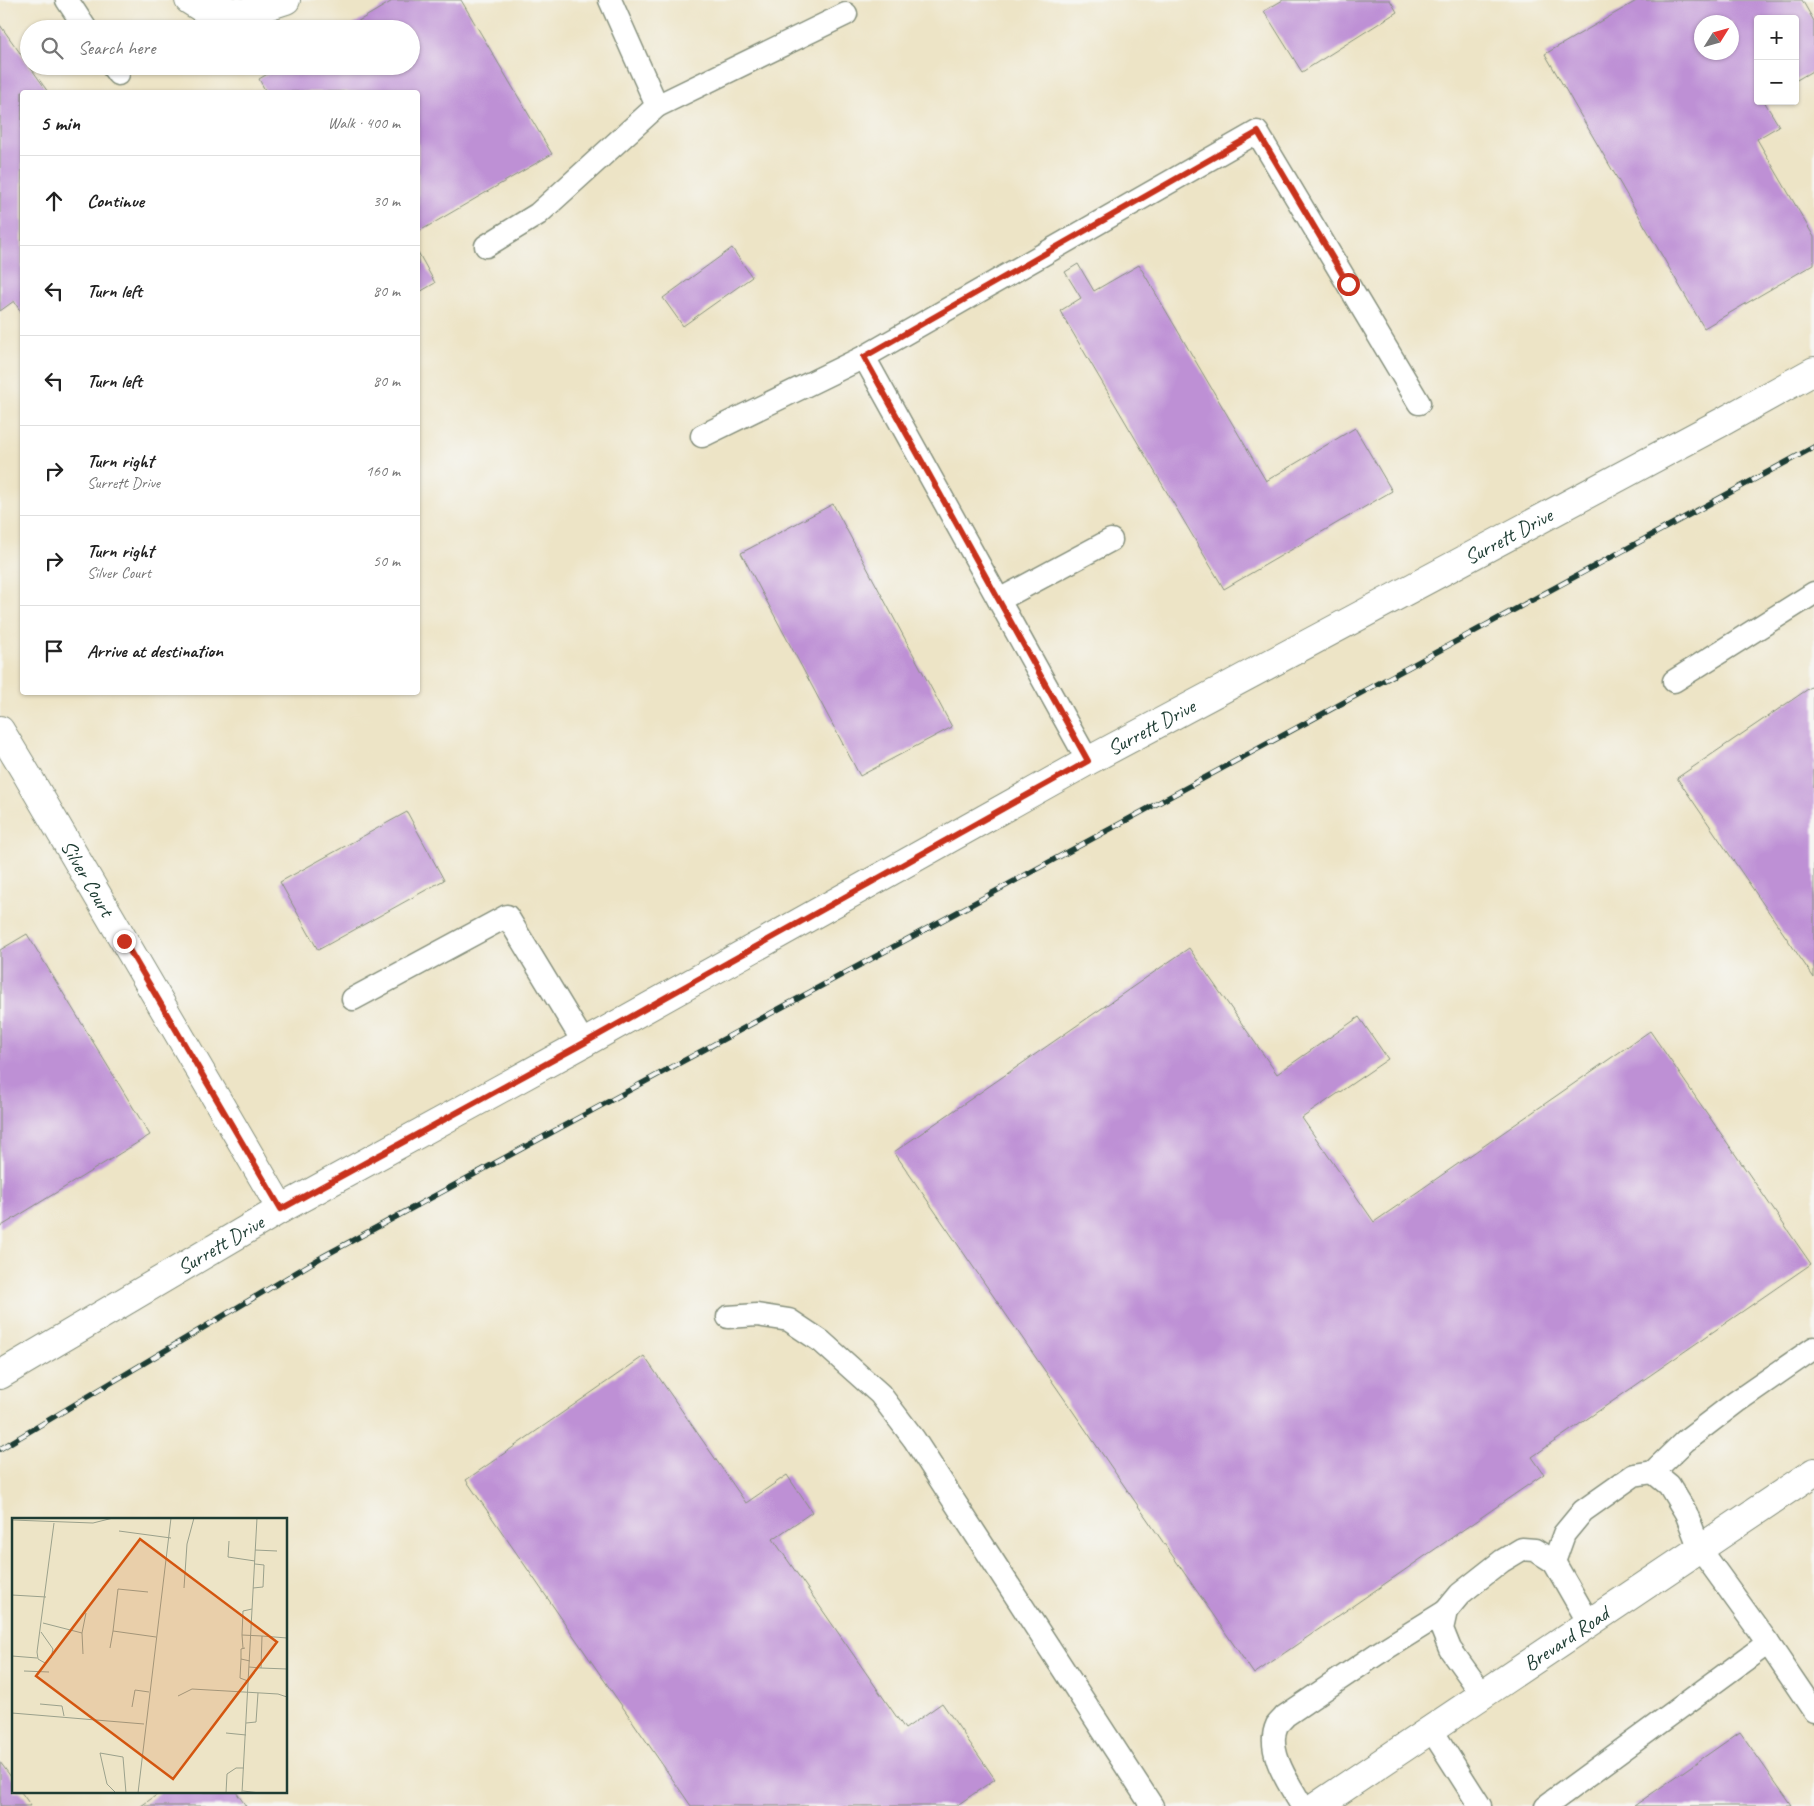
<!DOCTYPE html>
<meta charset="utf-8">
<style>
body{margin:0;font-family:Caveat,sans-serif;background:#f2f2f2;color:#222}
.controls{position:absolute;right:15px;top:15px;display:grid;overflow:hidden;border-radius:5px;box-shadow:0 1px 4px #0004}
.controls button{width:45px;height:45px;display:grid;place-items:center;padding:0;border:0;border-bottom:1px solid #e0e0e0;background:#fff;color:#222;font:25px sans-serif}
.compass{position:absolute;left:1694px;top:15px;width:45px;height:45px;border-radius:50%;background:#fff;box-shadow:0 1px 4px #0004;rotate:53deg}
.stop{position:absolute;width:15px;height:15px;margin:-11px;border:4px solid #c8321e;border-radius:50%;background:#fff}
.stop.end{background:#c8321e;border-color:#fff;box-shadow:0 1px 5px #0008}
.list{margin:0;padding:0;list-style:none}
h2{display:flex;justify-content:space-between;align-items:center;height:65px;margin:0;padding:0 20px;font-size:21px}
h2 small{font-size:16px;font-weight:400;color:#767676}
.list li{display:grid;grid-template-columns:32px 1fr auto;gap:15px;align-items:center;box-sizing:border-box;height:90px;padding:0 20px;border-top:1px solid #e0e0e0}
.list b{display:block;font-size:19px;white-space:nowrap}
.list p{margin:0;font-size:16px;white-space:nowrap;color:#767676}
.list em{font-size:16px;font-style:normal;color:#767676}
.icon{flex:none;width:28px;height:28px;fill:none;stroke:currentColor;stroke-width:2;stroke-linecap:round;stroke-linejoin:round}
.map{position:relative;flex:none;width:1814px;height:1806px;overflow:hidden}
.search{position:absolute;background:#fff;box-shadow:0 1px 4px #0004;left:20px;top:20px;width:400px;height:55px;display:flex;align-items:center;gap:12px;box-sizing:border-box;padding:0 18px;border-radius:28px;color:#767676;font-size:19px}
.panel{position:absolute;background:#fff;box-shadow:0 1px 4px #0004;left:20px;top:90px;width:400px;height:605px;border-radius:5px}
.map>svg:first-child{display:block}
</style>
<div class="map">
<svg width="1814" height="1806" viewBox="0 0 1814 1806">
<rect width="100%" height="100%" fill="#f6f6f2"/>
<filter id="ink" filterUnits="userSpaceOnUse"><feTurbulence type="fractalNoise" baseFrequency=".02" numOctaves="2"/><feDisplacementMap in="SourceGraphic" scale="10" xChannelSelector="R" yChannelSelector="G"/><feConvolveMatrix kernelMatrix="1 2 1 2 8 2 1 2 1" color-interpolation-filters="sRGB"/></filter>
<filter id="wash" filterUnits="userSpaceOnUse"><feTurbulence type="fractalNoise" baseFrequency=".0096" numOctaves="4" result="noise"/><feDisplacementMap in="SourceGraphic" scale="20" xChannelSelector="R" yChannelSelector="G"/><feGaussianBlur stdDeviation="1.12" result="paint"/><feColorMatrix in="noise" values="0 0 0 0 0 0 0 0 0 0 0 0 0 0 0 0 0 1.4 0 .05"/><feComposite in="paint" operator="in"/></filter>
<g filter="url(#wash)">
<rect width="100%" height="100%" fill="#ede4c6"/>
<g id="blocks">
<g fill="#be90d5" fill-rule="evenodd">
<path d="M 394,0 L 461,0 L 552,154 L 418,232 L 418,92 L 266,92 L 259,79 L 281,66 L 411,66 L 411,29 L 345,29 Z"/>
<path d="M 1283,0 L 1390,0 L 1397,12 L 1302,72 L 1264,11 Z"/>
<path d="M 1638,0 L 1802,0 L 1814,21 L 1814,70 L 1795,81 L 1795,19 L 1758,19 L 1758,101 L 1764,101 L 1779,126 L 1757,139 L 1814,237 L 1814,264 L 1704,328 L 1545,54 ZM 1702,22 L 1732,22 L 1732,52 L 1702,52 Z"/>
<path d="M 0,25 L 48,92 L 22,92 L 22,314 L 14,301 L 0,311 Z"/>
<path d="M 732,248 L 752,277 L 683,326 L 663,298 Z"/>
<path d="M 418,252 L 435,283 L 418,293 Z"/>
<path d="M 1078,264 L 1094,291 L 1139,265 L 1266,481 L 1355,428 L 1392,491 L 1224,589 L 1060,311 L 1081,298 L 1065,272 Z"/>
<path d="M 833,504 L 952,727 L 860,776 L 741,553 Z"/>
<path d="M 1814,685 L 1814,978 L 1677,778 Z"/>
<path d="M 407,812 L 444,880 L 318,950 L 280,882 Z"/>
<path d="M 27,934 L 150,1135 L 0,1227 L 0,950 Z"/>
<path d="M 1189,948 L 1277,1074 L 1359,1017 L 1388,1059 L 1302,1118 L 1374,1222 L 1650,1031 L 1811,1264 L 1532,1457 L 1544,1474 L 1254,1674 L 894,1152 Z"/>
<path d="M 644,1356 L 746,1503 L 787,1475 L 812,1512 L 773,1539 L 905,1729 L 942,1703 L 995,1779 L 956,1806 L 691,1806 L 466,1480 Z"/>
<path d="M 1740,1732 L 1792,1806 L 1634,1806 Z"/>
<path d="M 0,1762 L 14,1781 L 14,1792 L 21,1792 L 31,1806 L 0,1806 Z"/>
<path d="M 161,1792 L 236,1792 L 246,1806 L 141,1806 Z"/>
</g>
</g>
</g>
<g filter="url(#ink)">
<use href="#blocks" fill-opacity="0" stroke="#86907d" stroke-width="1"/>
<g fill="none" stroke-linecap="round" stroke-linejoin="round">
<defs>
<g id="lane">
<path d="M 67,0 L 86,29"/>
<path d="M 610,0 L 657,106 L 846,14"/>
<path d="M 112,66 L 118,74"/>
<path d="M 486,246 L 538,214 L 657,106"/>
<path d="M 702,436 L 864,357"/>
<path d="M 999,600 L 1111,540"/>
<path d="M 1674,681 L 1814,593"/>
<path d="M 1088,761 L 864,357 L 1257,132 L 1419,403"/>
<path d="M 353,999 L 507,916 L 584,1043"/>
<path d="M 728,1317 L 757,1315 L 789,1320 L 822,1342 L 880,1394 L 914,1439 L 954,1501 L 1152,1806"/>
<path d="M 1653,1472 L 1685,1441 L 1736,1402 L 1814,1348"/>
<path d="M 1768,1643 L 1814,1711"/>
<path d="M 1483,1695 L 1450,1649 L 1442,1629 L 1446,1611 L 1460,1594 L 1502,1561 L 1522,1549 L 1535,1550 L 1554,1562 L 1589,1623"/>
<path d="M 1431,1729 L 1480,1806"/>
<path d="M 1302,1806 C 1290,1785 1265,1751 1277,1725 C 1279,1722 1283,1719 1285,1716 L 1377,1654 L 1446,1611"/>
<path d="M 1546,1806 L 1768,1643 L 1700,1549 L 1686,1513 L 1669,1485 L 1653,1472 L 1634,1475 L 1583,1511 L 1564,1534 L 1554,1562"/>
</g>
<g id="street">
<path d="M 189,0 L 200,7 L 246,13 L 286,0"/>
<path id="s1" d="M 0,730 L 26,773 L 281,1209"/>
<path id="s2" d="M 1317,1806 L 1814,1472"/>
</g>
<g id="secondary">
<path id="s3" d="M 0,1375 L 281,1209 L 584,1043 L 1088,761 L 1724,421 L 1814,371"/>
</g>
</defs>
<use href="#lane" stroke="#86907d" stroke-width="25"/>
<use href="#street" stroke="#86907d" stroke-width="30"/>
<use href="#secondary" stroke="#86907d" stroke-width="30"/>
<use href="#lane" stroke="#fff" stroke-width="22"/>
<use href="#street" stroke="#fff" stroke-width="28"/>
<use href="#secondary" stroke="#fff" stroke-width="28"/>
<defs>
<path id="rail" d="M 0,1449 L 322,1257 L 1814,447"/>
</defs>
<use href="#rail" stroke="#1f3d34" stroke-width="5.5"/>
<use href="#rail" stroke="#f6f6f2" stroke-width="4" stroke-dasharray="11" stroke-linecap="butt"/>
</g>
</g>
<g fill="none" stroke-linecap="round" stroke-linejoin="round" filter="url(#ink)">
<path stroke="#c8321e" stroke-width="6" d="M 124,941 L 281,1209 L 584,1043 L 1088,761 L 864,357 L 1258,132 L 1348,284"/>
</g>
<g text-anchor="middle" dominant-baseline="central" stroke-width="5" stroke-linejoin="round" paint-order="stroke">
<g font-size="21" fill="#1f3d34" stroke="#f6f6f2">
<text stroke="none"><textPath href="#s3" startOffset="1726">Surrett Drive</textPath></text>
<text stroke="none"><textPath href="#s3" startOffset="1321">Surrett Drive</textPath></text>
<text stroke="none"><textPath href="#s1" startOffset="172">Silver Court</textPath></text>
<text stroke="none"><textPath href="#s3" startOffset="256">Surrett Drive</textPath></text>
<text stroke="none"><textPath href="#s2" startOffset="300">Brevard Road</textPath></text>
</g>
</g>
<g transform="translate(12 1518)">
<rect width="275" height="275" fill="#ede4c6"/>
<path fill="none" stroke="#9ba18c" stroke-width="1" d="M 0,2 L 81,5 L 101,0M 107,13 L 159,20M 217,23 L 216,39 L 243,43M 243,32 L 265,33M 172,70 L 175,26 L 182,0M 241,70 L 251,69 L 252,47 L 243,46M 136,74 L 106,71 L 101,113 L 144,119M 0,77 L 34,79M 31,105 L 70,115 L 74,95M 29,114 L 41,131 L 39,140 L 33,145 L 26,141 L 25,134 L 42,5M 70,115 L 71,136M 230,117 L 231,93 L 240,91M 250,118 L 275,120M 98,130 L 101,113M 231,130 L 230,117 L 250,118 L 249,150 L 237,149M 233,130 L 229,131 L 229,141 L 238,143M 0,138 L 25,140M 229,141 L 228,160 L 236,163M 249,150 L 275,151M 12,153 L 37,154M 166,178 L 180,171 L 266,176 L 275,179M 28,186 L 50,188 L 52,198M 120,189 L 123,172 L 137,174M 0,195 L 132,206M 234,205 L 244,204 L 246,175M 214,215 L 234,217M 231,273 L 248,275M 104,275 L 95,266 L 88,235 L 111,239 L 114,275M 126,275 L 159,0M 214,275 L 215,256 L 224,250 L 232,250M 230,275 L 245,0"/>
<path fill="#d45610" fill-opacity="0.15" stroke="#d45610" stroke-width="2.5" d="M 128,21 L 265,124 L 161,261 L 24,158 Z"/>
<rect width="275" height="275" fill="none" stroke="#1f3d34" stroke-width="2.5"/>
</g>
</svg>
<div class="controls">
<button>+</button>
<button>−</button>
</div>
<svg class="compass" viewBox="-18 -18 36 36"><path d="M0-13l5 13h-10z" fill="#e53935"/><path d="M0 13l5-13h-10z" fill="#767676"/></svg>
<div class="stop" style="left:1348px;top:284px"></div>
<div class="stop end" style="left:124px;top:941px"></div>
<div class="search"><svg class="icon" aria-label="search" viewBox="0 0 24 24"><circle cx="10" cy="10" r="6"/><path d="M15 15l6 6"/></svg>Search here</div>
<section class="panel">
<h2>5 min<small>Walk · 400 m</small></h2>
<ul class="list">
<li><svg class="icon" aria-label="ahead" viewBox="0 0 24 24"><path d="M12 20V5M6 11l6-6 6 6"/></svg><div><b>Continue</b></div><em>30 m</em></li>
<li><svg class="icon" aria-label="left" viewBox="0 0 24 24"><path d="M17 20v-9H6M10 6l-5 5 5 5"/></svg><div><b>Turn left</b></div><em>80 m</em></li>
<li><svg class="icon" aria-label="left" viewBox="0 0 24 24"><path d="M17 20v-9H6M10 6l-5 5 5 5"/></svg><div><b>Turn left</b></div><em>80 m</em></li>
<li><svg class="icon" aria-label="right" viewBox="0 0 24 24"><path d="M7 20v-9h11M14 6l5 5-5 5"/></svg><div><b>Turn right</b><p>Surrett Drive</p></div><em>160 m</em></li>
<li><svg class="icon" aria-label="right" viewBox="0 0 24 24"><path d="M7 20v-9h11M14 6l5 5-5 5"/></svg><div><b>Turn right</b><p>Silver Court</p></div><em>50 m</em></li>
<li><svg class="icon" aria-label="arrive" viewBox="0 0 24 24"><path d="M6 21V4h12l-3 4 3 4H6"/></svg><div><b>Arrive at destination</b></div></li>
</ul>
</section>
</div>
